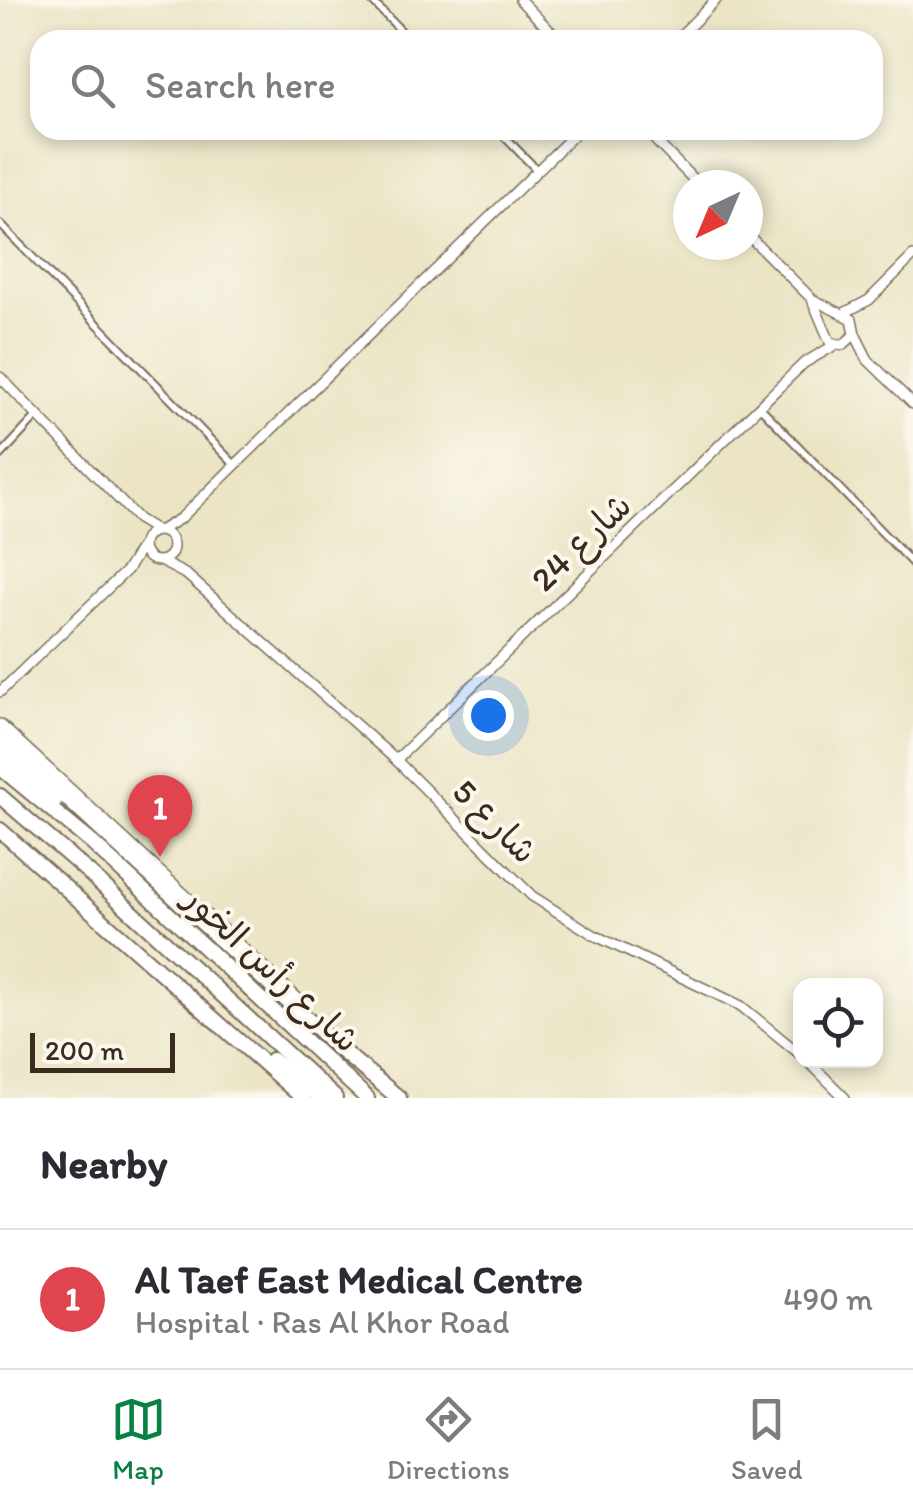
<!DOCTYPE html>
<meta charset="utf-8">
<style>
body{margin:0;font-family:Itim,"Playpen Sans Arabic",sans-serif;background:#f2f2f3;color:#2b2b33}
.controls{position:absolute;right:30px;bottom:30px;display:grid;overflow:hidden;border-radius:20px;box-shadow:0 5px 15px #0003}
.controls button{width:90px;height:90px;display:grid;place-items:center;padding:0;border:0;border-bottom:2px solid #e1e1e2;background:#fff;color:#2b2b33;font:50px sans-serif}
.compass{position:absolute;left:673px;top:170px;width:90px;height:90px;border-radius:50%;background:#fff;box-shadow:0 5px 15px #0003;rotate:224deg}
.scale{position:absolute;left:30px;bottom:25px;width:145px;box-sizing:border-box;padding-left:10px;border:5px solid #3b2a1e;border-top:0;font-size:28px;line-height:35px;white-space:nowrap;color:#3b2a1e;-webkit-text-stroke:8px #fbf7ec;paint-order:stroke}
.you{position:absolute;left:488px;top:715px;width:35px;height:35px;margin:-25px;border:8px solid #fff;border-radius:50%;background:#1a73e8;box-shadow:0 0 0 15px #1a73e833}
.badge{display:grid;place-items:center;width:65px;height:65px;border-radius:50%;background:#0b8043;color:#fff;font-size:32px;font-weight:700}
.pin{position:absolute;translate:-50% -82px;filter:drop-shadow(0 2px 5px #0008)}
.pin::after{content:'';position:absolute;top:52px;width:35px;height:30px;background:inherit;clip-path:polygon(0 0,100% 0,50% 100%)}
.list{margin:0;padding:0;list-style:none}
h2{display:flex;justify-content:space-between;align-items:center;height:130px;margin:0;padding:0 40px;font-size:42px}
h2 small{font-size:32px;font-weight:400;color:#7c7c81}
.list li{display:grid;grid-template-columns:65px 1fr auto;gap:30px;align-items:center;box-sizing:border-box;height:140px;padding:0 40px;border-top:2px solid #e1e1e2}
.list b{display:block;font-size:38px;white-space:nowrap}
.list p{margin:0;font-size:32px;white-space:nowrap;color:#7c7c81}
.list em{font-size:32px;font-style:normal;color:#7c7c81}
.icon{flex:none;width:55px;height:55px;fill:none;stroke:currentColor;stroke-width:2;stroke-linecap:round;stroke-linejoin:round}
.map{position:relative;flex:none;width:913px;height:1098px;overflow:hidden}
.search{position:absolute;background:#fff;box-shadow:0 5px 15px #0003;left:30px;right:30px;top:30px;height:110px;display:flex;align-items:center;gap:25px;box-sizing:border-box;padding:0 35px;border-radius:30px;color:#7c7c81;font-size:38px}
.sheet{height:270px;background:#fff}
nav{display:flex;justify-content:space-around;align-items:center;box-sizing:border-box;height:140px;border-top:2px solid #e1e1e2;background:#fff;font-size:28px;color:#7c7c81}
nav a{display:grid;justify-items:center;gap:5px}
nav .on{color:#0b8043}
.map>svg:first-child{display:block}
</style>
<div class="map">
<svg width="913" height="1098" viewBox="0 0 913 1098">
<rect width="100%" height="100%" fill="#fbf7ec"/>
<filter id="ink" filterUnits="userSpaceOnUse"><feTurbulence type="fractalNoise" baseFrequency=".01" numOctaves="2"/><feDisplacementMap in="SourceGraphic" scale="20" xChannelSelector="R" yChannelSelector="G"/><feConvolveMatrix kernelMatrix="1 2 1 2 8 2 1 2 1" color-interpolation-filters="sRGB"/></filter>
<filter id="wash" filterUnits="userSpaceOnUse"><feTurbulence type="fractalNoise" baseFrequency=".0048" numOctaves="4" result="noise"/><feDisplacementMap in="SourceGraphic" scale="40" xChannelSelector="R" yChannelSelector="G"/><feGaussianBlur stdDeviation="2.25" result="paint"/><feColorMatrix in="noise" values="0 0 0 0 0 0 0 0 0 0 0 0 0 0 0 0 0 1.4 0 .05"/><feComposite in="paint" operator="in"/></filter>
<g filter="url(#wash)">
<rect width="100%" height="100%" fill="#ebe5c6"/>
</g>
<g filter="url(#ink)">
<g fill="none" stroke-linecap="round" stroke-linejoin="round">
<defs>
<g id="street">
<path d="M 371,0 L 410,40"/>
<path d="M 498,130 L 537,170"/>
<path d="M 0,224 L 235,465"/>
<path d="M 760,407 L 913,564"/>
<path d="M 0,456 L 37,416"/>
</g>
<g id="secondary">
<path d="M 520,0 L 559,40"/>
<path d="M 676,40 L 716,0"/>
<path d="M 645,130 L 699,185"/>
<path d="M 748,235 L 812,299 L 852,319 L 855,334 L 868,360 L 913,404"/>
<path d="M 813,302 L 830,342 L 843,345 L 855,334"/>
<path d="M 844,313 L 869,300 L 913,256"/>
<path d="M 0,377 L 138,519 L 156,530"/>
<path d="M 161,530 L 181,518 L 579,130"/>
<circle cx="158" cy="546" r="15"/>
<path d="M 160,561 L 187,575 L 396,760 L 532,896 L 594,935 L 741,1006 L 800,1054"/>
<path d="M 0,692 L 127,570 L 142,546"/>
<path d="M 0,724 L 302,1002"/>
<path d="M 396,760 L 804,363 L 835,345"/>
<path d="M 807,1060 L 845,1098"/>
</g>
<g id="highway">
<path d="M 0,737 L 343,1052 L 399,1098"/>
<path d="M 0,751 L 54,802"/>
<path d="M 0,767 L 92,843 L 367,1098"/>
<path d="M 0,796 L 88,872 L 335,1098"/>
<path d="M 0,830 L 303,1098"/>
<path d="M 272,1060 L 321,1098"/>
</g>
</defs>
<use href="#street" stroke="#796b59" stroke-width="10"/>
<use href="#secondary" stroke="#796b59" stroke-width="12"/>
<use href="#highway" stroke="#796b59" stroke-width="18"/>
<use href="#street" stroke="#fff" stroke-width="6"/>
<use href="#secondary" stroke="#fff" stroke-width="9"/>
<use href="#highway" stroke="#fff" stroke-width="14"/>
</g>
</g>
<g text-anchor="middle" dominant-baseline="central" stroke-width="8" stroke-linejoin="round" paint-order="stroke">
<g font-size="35" fill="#3b2a1e" stroke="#fbf7ec">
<text transform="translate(581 542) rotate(-44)">شارع 24</text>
<text transform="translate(495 821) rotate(45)">شارع 5</text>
<text transform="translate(272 969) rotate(43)">شارع رأس الخور</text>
</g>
</g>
</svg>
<div class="controls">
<button><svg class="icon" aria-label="locate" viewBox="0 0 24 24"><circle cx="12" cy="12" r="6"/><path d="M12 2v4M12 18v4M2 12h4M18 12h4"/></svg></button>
</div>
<svg class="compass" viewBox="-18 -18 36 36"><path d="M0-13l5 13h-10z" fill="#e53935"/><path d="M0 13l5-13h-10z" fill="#7c7c81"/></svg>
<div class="scale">200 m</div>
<div class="you"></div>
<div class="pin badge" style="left:160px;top:857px;background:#e0444e">1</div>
<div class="search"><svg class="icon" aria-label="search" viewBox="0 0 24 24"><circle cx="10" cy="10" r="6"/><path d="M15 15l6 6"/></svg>Search here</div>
</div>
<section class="sheet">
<h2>Nearby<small></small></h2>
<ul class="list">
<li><span class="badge" style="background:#e0444e">1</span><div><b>Al Taef East Medical Centre</b><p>Hospital · Ras Al Khor Road</p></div><em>490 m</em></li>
</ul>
</section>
<nav>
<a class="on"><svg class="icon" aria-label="map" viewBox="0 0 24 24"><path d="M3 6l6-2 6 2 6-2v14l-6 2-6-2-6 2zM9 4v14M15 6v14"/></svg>Map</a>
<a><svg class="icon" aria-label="directions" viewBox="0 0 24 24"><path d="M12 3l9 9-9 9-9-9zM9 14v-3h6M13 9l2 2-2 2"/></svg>Directions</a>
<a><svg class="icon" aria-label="saved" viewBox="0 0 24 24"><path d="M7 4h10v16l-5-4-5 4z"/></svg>Saved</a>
</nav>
